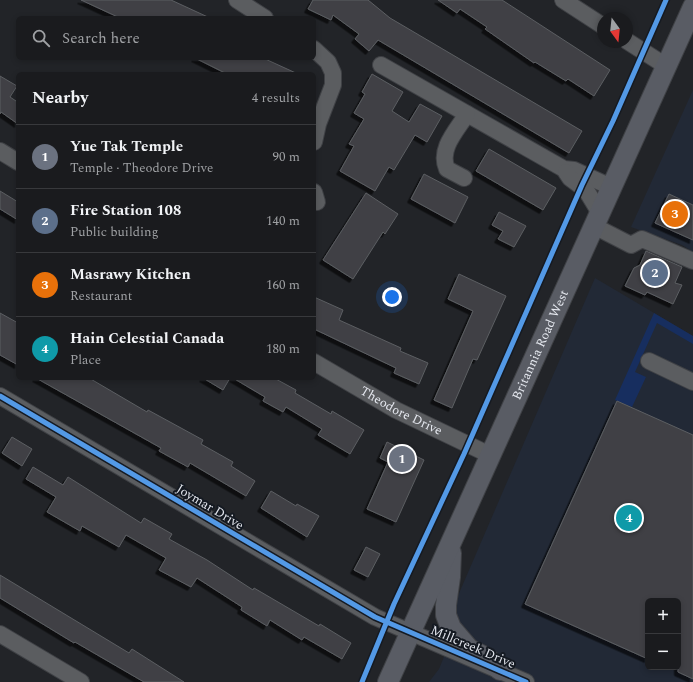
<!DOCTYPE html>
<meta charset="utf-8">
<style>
body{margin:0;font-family:Spectral,serif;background:#27282b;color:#f1f3f6}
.controls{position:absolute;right:12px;bottom:12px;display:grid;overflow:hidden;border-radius:6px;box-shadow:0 2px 6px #0003}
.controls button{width:36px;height:36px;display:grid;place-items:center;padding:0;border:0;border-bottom:1px solid #38393c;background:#1a1b1e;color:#f1f3f6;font:20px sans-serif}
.compass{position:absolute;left:597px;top:12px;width:36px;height:36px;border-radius:50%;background:#1a1b1e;box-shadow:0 2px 6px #0003;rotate:165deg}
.you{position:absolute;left:392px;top:297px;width:14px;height:14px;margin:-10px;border:3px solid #fff;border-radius:50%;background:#1a73e8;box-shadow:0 0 0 6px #1a73e833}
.badge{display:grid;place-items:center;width:26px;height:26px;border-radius:50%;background:#8c9099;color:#fff;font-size:13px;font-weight:700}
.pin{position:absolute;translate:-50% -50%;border:2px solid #fff;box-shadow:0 1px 4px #0006}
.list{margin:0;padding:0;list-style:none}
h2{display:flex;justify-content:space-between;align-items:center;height:52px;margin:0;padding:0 16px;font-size:17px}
h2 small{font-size:13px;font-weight:400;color:#9fa1a4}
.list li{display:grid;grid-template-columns:26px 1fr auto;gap:12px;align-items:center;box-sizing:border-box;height:64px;padding:0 16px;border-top:1px solid #38393c}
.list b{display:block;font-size:15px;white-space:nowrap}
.list p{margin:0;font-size:13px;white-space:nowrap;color:#9fa1a4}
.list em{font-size:13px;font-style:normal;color:#9fa1a4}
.icon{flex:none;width:22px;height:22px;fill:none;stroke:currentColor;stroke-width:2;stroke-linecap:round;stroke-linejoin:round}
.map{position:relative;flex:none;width:693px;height:682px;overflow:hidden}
.search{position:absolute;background:#1a1b1e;box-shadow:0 2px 6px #0003;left:16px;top:16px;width:300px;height:44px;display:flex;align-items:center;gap:10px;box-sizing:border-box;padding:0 14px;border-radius:6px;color:#9fa1a4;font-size:15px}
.panel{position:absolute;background:#1a1b1e;box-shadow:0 2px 6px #0003;left:16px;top:72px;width:300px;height:308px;border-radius:6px}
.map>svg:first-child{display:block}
</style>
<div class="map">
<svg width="693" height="682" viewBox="0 0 693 682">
<defs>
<filter id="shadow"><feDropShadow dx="-3.5" dy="3.5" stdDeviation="0" flood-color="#0009"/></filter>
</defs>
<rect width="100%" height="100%" fill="#222428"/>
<g fill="#222936" fill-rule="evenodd">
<path d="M 693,90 L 693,252 L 682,245 L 631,227 Z"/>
<path d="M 595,278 L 693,336 L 693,682 L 429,682 L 439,669 L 457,625 L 457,598 ZM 648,601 L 678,601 L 678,667 L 648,667 Z"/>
</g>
<path fill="#172e5f" d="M 654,313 L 693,336 L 693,344 L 657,323 L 635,372 L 646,377 L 632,407 L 615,400 Z"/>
<g fill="#3f4145" stroke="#5c5e62" filter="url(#shadow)">
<path d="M 81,0 L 171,0 L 210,18 L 120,18 Z"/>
<path d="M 313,0 L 368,0 L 390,18 L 582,131 L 569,153 L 378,40 L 369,51 L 355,39 L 359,34 L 333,15 L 331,20 L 308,9 Z"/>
<path d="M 438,0 L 502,0 L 610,70 L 594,96 L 568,79 L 566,81 L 535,62 L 534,63 L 485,29 L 487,27 L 460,9 L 457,13 Z"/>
<path d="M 195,58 L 263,58 L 298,74 L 227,74 Z"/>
<path d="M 372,74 L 403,92 L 392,111 L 409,122 L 420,104 L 442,116 L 427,142 L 415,135 L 394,170 L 389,167 L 375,191 L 340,171 L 354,146 L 349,144 L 364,119 L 354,113 L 365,94 L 362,92 Z"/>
<path d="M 0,76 L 17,86 L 10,97 L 16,101 L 18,98 L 18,124 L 1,112 L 0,114 Z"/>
<path d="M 489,149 L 556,188 L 543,210 L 476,171 Z"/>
<path d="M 424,174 L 468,197 L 455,223 L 411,199 Z"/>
<path d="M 0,191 L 18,202 L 18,220 L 0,209 Z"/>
<path d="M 366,193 L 398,214 L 385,234 L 383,232 L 353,279 L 323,260 Z"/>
<path d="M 669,194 L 693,205 L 693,240 L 655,223 Z"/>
<path d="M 499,212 L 526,226 L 514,247 L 498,239 L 503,231 L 492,225 Z"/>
<path d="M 646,251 L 682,267 L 675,283 L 682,285 L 673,304 L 647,292 L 645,295 L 625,286 L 634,268 L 640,265 Z"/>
<path d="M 459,274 L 506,296 L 477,360 L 473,359 L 452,408 L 434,400 L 473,311 L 448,299 Z"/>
<path d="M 314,297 L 343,310 L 339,320 L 401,348 L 400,351 L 428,363 L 419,384 L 394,373 L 396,368 L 314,329 Z"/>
<path d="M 0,313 L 18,323 L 18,365 L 0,355 Z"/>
<path d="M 36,378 L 89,378 L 147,412 L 148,410 L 203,440 L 201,444 L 233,462 L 231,466 L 255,481 L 246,496 L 190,463 L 188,467 L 159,451 L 161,448 Z"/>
<path d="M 203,378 L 230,378 L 223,390 Z"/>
<path d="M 233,378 L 274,378 L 296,390 L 295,393 L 331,414 L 332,411 L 364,430 L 350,454 L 318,435 L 322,429 L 286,407 L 283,412 L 263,401 L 265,397 Z"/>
<path d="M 617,401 L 693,435 L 693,679 L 678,672 L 678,601 L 648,601 L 648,659 L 525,604 Z"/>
<path d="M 12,437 L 32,449 L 22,466 L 2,453 Z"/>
<path d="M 387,442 L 424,460 L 396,522 L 367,509 L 388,462 L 380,458 Z"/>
<path d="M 33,467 L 63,485 L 68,477 L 141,523 L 144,518 L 172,534 L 169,539 L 207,560 L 253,590 L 254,588 L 319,626 L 320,624 L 351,643 L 342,659 L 304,637 L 302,640 L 270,620 L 267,626 L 241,610 L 242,607 L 197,578 L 191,587 L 159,570 L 166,558 L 126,535 L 119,547 L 82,526 L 80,531 L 47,512 L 56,497 L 26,479 Z"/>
<path d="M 271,491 L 296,506 L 297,504 L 319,516 L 307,537 L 261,508 Z"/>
<path d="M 366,547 L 380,554 L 368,577 L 354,570 Z"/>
<path d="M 0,575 L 129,653 L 132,649 L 184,682 L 144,682 L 75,642 L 74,643 L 0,598 Z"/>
</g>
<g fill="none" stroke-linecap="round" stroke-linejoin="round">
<defs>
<g id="minor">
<path d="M 237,0 L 265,18"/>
<path d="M 563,0 L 603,26"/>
<path d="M 627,41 L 666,66"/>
<path d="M 314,49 L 328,62 L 333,73 L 333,85 L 318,124 L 314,142"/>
<path d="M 381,65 L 564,169 L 574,170 L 611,187"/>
<path d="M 0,151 L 18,162"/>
<path d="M 566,172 L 570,178 L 586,190 L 600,213"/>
<path d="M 464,178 L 447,169 C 438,149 457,130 467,114"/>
<path d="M 314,192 L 317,202"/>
<path d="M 594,226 L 631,245 L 642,239 L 693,261"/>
<path d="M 649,361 L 693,382"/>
<path id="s1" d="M 314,362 L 396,410 L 490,455"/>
<path d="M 0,396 L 375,617 L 526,682"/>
<path d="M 0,634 L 81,682"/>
</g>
<g id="major">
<path d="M 451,553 L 450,577 L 446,605 L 446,615 L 451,628 L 469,649 L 487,658 L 500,670"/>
<path id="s2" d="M 388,682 L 693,7"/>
</g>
</defs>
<use href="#minor" stroke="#3f4145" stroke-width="18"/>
<use href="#major" stroke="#3f4145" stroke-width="22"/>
<use href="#minor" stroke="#5b5d60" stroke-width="16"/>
<use href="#major" stroke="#595c64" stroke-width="20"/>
<defs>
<g id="cycleway">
<path d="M 0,396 L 375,617 L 526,682"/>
<path d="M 362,682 L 394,604 L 464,454 L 582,185 L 613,121 L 666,0"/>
</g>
</defs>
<use href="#cycleway" stroke="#151a22" stroke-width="8"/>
<use href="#cycleway" stroke="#5399e6" stroke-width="5"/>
</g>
<g text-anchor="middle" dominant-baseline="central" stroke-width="4" stroke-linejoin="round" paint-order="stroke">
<g font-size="13" fill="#e4e7ee" stroke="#151a22">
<text stroke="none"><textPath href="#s2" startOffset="370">Britannia Road West</textPath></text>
<text stroke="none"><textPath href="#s1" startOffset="100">Theodore Drive</textPath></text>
<text transform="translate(210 507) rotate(31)">Joymar Drive</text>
<text transform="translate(473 647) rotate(23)">Millcreek Drive</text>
</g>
</g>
</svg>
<div class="controls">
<button>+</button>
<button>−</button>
</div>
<svg class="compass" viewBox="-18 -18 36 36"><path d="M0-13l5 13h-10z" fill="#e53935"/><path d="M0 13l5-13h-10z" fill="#9fa1a4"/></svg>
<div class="you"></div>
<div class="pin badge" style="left:402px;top:459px;background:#6b7280">1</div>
<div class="pin badge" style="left:655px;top:273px;background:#5c6f8a">2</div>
<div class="pin badge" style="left:675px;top:214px;background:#e8710a">3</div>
<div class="pin badge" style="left:629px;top:518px;background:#0f9aa8">4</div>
<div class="search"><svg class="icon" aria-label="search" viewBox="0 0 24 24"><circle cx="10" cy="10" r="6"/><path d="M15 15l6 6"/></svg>Search here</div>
<section class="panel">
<h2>Nearby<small>4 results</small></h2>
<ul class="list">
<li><span class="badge" style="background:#6b7280">1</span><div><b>Yue Tak Temple</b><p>Temple · Theodore Drive</p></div><em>90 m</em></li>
<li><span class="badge" style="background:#5c6f8a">2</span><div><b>Fire Station 108</b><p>Public building</p></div><em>140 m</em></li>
<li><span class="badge" style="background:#e8710a">3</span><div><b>Masrawy Kitchen</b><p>Restaurant</p></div><em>160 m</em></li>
<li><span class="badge" style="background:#0f9aa8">4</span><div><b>Hain Celestial Canada</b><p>Place</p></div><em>180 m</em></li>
</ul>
</section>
</div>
